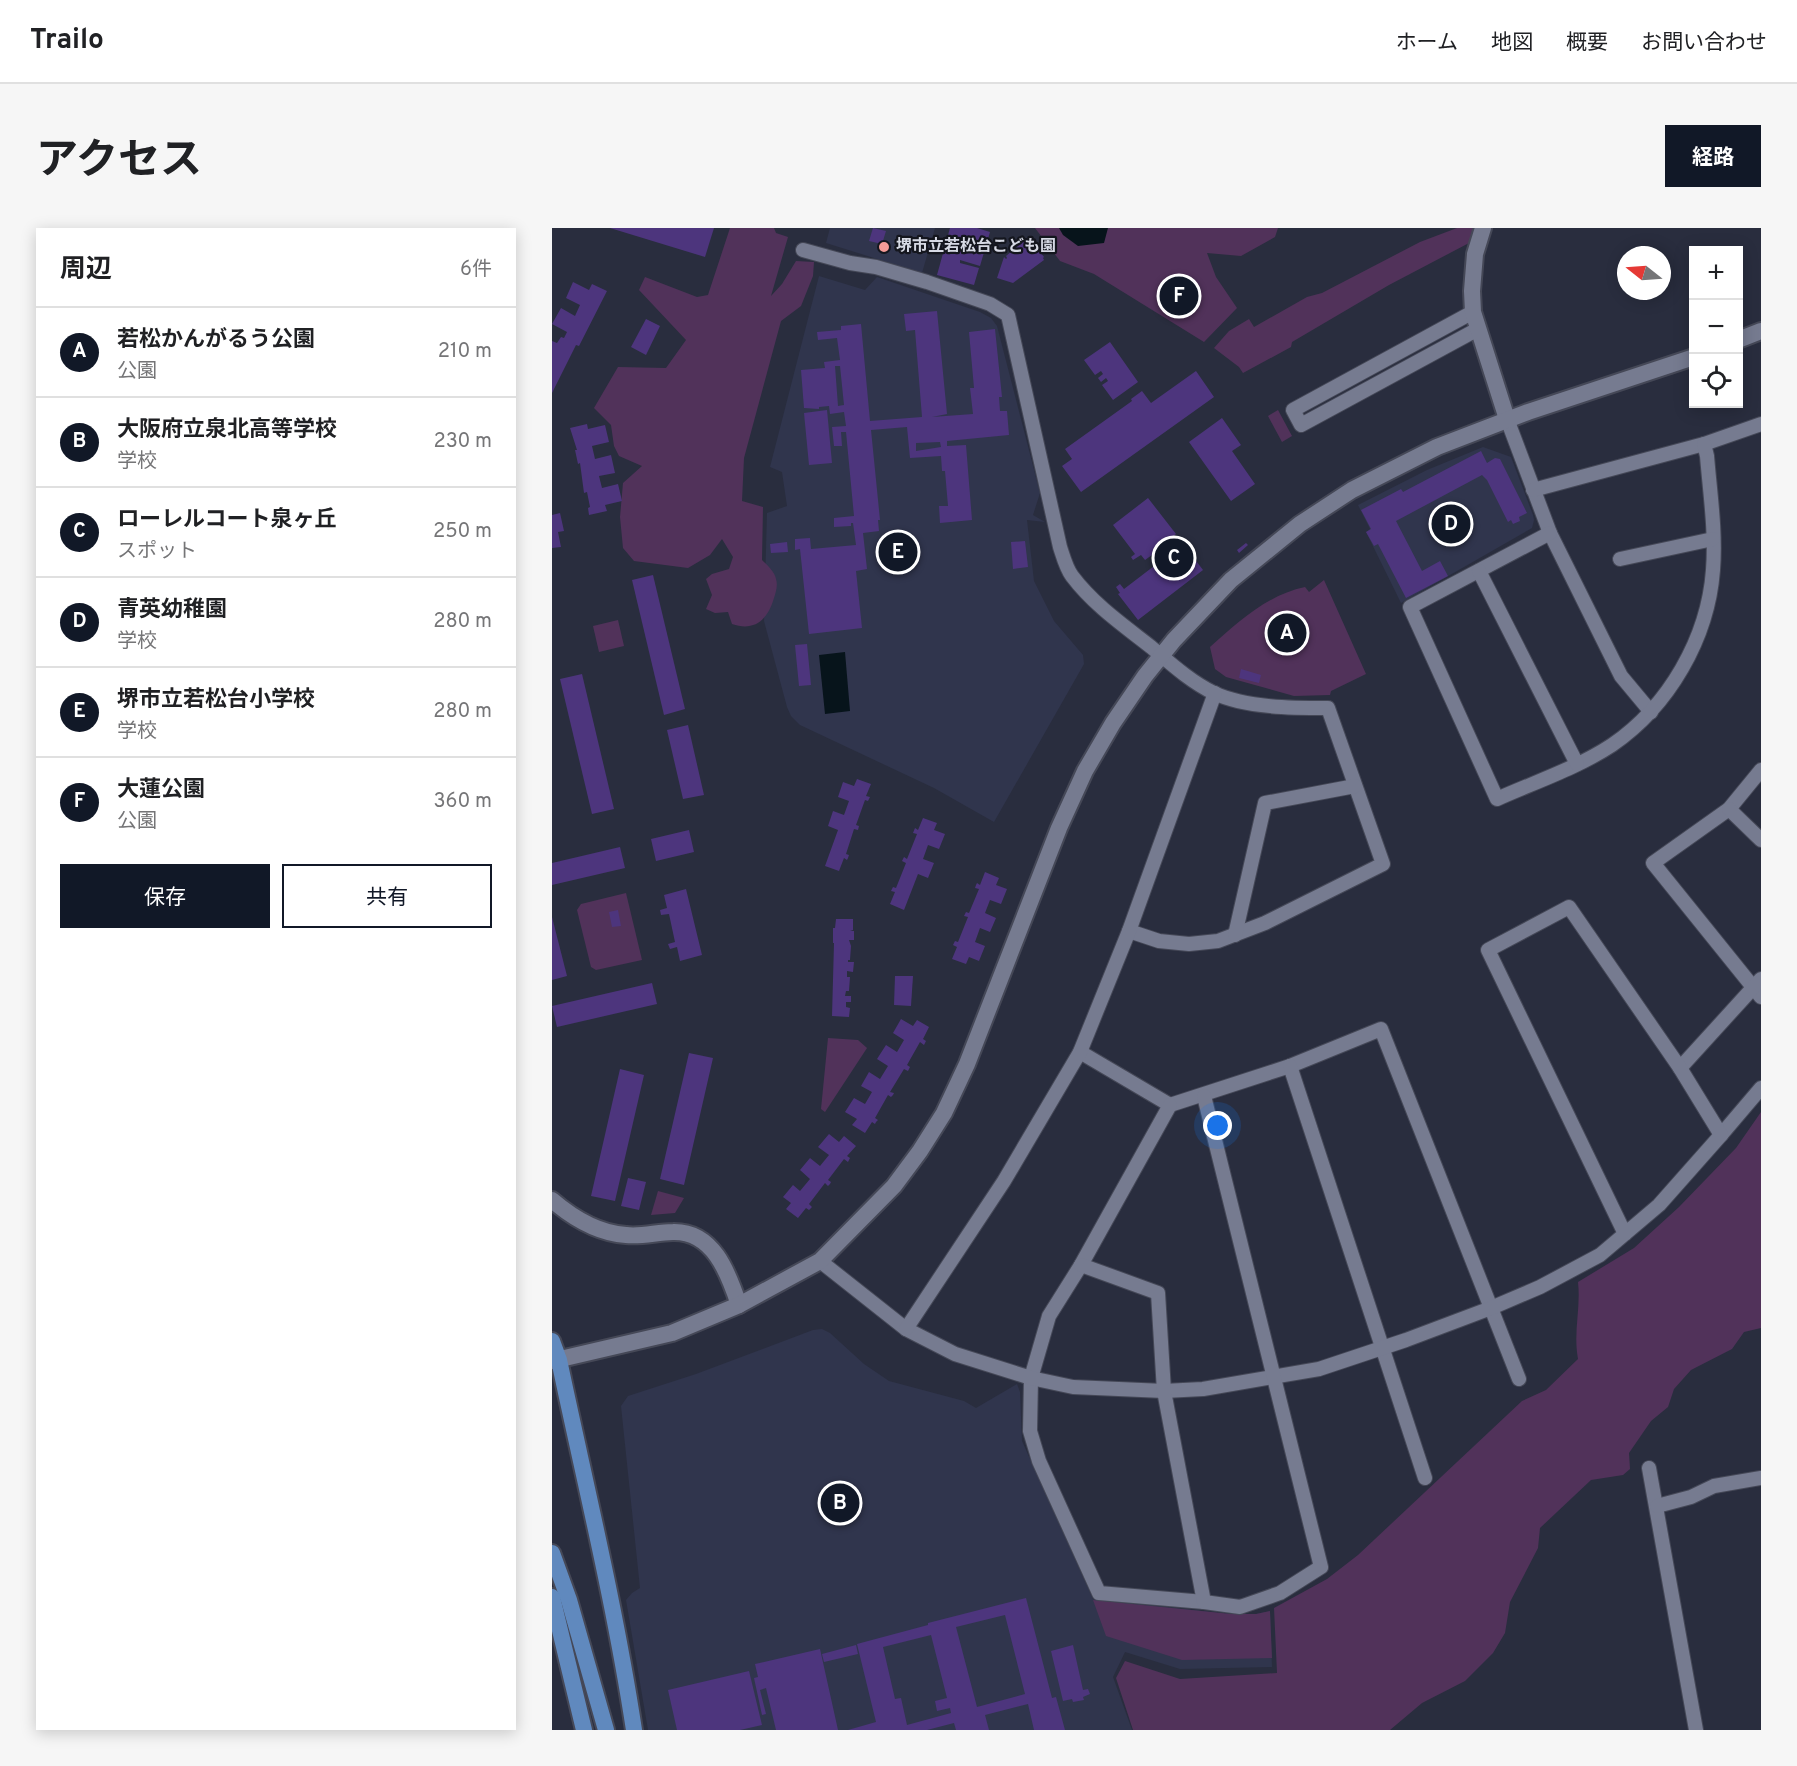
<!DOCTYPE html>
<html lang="ja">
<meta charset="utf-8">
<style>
body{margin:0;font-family:Overpass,"Noto Sans JP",sans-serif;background:#f6f6f6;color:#202124}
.controls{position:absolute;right:18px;top:18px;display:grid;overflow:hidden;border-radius:0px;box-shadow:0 3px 15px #0003}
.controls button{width:54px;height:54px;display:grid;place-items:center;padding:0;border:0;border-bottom:2px solid #e0e0e0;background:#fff;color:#202124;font:30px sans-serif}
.compass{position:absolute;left:1065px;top:18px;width:54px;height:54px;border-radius:50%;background:#fff;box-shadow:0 3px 15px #0003;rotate:287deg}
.you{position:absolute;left:666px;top:898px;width:21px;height:21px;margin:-15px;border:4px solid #fff;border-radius:50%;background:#1a73e8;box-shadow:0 0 0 9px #1a73e833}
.badge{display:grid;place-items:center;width:39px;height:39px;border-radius:50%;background:#111827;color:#fff;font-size:20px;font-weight:700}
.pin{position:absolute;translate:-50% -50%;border:3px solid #fff;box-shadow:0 2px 6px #0006}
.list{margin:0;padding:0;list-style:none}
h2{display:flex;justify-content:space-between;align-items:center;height:78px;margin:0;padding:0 24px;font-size:26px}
h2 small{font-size:20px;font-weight:400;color:#757577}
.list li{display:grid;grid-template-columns:39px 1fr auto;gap:18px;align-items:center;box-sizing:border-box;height:90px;padding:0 24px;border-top:2px solid #e0e0e0}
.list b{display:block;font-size:22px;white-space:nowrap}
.list p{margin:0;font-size:20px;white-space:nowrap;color:#757577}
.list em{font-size:20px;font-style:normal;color:#757577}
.actions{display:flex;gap:12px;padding:18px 24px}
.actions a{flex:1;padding:14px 0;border:2px solid #111827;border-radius:0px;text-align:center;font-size:21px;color:#111827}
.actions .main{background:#111827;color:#fff}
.icon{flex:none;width:33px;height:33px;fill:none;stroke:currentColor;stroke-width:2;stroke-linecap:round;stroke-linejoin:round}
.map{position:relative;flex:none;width:1209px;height:1502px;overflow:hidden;border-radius:0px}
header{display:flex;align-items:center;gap:36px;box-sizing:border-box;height:84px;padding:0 30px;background:#fff;border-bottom:2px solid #e0e0e0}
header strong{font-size:28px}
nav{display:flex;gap:33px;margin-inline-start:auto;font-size:21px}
.intro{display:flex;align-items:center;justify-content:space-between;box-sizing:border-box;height:144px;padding:0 36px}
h1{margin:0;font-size:42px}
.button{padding:15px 27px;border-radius:0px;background:#111827;color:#fff;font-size:21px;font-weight:700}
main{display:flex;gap:36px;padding:0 36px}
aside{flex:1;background:#fff;border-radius:0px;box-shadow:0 3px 15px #0003}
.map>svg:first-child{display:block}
</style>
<header>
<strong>Trailo</strong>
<nav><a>ホーム</a><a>地図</a><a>概要</a><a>お問い合わせ</a></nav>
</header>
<div class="intro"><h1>アクセス</h1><a class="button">経路</a></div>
<main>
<aside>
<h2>周辺<small>6件</small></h2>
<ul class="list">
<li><span class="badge">A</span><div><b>若松かんがるう公園</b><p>公園</p></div><em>210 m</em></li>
<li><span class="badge">B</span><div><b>大阪府立泉北高等学校</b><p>学校</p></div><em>230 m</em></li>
<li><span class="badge">C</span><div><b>ローレルコート泉ヶ丘</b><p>スポット</p></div><em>250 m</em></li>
<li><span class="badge">D</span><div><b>青英幼稚園</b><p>学校</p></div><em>280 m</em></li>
<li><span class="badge">E</span><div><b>堺市立若松台小学校</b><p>学校</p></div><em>280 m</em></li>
<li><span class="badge">F</span><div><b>大蓮公園</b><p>公園</p></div><em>360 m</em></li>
</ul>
<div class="actions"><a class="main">保存</a><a>共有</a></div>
</aside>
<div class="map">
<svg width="1209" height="1502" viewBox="0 0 1209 1502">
<rect width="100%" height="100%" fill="#292d3e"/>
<g fill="#30354d">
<path d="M 278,0 L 383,0 L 370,45 L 274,15 Z"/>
<path d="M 267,48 L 313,62 L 325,49 L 428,84 L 439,90 L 445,98 L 488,265 L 481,287 L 493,294 L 475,292 L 482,353 L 502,393 L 531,427 L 532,436 L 442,594 L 382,560 L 248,497 L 239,488 L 235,479 L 212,393 L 215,285 L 235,278 L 230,244 L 218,239 Z"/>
<path d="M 931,219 L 959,229 L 981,287 L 982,292 L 980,300 L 849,375 L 814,304 L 818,301 L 806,277 L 875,242 Z"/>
<path d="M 270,1101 L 278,1105 L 312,1136 L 337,1153 L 412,1173 L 424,1180 L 465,1156 L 468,1164 L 470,1213 L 541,1371 L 679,1386 L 704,1386 L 718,1383 L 720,1439 L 628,1441 L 573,1424 L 561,1449 L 580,1502 L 96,1502 L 74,1372 L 80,1365 L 88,1360 L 69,1178 L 76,1168 L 144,1146 L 261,1102 Z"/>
</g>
<g fill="#51325a">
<path d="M 178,0 L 222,0 L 224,5 L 236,9 L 219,68 L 230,56 L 244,33 L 262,34 L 261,48 L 249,78 L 229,93 L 192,230 L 190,273 L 211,279 L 210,332 C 215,337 223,344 224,351 C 226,357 224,364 222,370 C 216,391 203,404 180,396 L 176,384 L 163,385 L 154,381 L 160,367 L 154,351 L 160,346 L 177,341 L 181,329 L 170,311 L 158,327 L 136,340 L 82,333 L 71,320 L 68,289 L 71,255 L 90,238 L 67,228 L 62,218 L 59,197 L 42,180 L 66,139 L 114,140 L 134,112 L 87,62 L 93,49 L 145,69 L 156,67 Z"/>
<path d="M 483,0 L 726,0 L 723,9 L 689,28 L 655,25 L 664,49 L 685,80 L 652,114 L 542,46 L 508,33 Z"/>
<path d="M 905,0 L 921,0 L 917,15 L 837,57 L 740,114 L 739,119 L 691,145 L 687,139 L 662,120 L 677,103 L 697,91 L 702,99 L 755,69 L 770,65 L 868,14 Z"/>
<path d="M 726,182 L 740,208 L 730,214 L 716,188 Z"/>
<path d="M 772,352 L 814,446 L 779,463 L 778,467 L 742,468 L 674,449 L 663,441 L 658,419 C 686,394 715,367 753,359 L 757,364 Z"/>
<path d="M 66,392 L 72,418 L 47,424 L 41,398 Z"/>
<path d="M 74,665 L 90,732 L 44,742 L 39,739 L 25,682 L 29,676 Z"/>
<path d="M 276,810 L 306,812 L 315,820 L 273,884 L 269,881 Z"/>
<path d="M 1209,884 L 1209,1100 L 1192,1104 L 1180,1121 L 1139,1142 L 1122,1161 L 1116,1179 L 1099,1193 L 1077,1225 L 1078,1241 L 1071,1247 L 1039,1252 L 988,1300 L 986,1320 L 958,1374 L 953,1405 L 941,1425 L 913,1453 L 870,1475 L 838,1502 L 581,1502 L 564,1450 L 573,1433 L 628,1451 L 725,1445 L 722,1380 L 775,1351 L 806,1327 L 970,1173 L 994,1162 L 1026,1131 C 1021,1103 1029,1081 1026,1054 L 1082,1020 L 1127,979 L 1184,920 Z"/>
<path d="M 106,963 L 132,970 L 123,985 L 99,987 Z"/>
<path d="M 541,1372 L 679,1386 L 704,1386 L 718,1383 L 720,1430 L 630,1432 L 554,1408 Z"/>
</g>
<g fill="#07141b">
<path d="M 507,0 L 556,0 L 552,15 L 526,18 L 511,7 Z"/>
<path d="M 293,424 L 298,483 L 273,486 L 267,427 Z"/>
</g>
<g fill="#4d357d" fill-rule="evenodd">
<path d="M 58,0 L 162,0 L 153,29 Z"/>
<path d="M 321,0 L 334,3 L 330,16 L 317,13 Z"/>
<path d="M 398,0 L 425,0 L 438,4 L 428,38 L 408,32 L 408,35 L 427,40 L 422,57 L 385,47 Z"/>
<path d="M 477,9 L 492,29 L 491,30 L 492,32 L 461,55 L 445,50 L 452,29 L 454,31 L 455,30 L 454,28 Z"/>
<path d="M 21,54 L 37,62 L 40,56 L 55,63 L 27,118 L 24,117 L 0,165 L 0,113 L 5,115 L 9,109 L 12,110 L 15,104 L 0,96 L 9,80 L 23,88 L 28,77 L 14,70 Z"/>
<path d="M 385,83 L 395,186 L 380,189 L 421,186 L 418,160 L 422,160 L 417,104 L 443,101 L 450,169 L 447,169 L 448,183 L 455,183 L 457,207 L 395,213 L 395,218 L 414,217 L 420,292 L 388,295 L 387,278 L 396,278 L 393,243 L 390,243 L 389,228 L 358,230 L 355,199 L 319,202 L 328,292 L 326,292 L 327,303 L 311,305 L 315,341 L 304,343 L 310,400 L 257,406 L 248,321 L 243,322 L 243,311 L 258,310 L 259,321 L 304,317 L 301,295 L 299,295 L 299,298 L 282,299 L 282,290 L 302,288 L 294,204 L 289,204 L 290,218 L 282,218 L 280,199 L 294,198 L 292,184 L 278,186 L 277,178 L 267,179 L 267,181 L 252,180 L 249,142 L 273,140 L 272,134 L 288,132 L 285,110 L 266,112 L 265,104 L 289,102 L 289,98 L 309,96 L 318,193 L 370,189 L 363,102 L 354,103 L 352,86 ZM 283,138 L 288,138 L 292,177 L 286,178 ZM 388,214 L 389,219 L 364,223 L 364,215 Z"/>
<path d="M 94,91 L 108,98 L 94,127 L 79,119 Z"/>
<path d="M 558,114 L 586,154 L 561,172 L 550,157 L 556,153 L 554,150 L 549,154 L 546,150 L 551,146 L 549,143 L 543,147 L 532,132 Z"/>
<path d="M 644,143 L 662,169 L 529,264 L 510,238 L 520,231 L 513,221 L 580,173 L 579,171 L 590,163 L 599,175 Z"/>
<path d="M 275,182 L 280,235 L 257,237 L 252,185 Z"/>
<path d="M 670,190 L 689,217 L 680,223 L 703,256 L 679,273 L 637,214 Z"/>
<path d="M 35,196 L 36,201 L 53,197 L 57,214 L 40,218 L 43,231 L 59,227 L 63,245 L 47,248 L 50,260 L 66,256 L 70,273 L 53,277 L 55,283 L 37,287 L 36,280 L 38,279 L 35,264 L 32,265 L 28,235 L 26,236 L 23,222 L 25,222 L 18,200 Z"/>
<path d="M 929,223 L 935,235 L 943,230 L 948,231 L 975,285 L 967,289 L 968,293 L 961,296 L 959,292 L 956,294 L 935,252 L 930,247 L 844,293 L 870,343 L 888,333 L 896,348 L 854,370 L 826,316 L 822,318 L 814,304 L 819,301 L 809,282 L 849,261 L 851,264 Z"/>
<path d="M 596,270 L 624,306 L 614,314 L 615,317 L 618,315 L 624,323 L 632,317 L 651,342 L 586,392 L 566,366 L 568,365 L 564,359 L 568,356 L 572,361 L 606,335 L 600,327 L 593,332 L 589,327 L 581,332 L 579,329 L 583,326 L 561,297 Z"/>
<path d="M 8,285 L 12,303 L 6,304 L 9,319 L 0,320 L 0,287 Z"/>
<path d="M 473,313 L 476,339 L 461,341 L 459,314 Z"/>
<path d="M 235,314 L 236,324 L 219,325 L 218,316 Z"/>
<path d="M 694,315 L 696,317 L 687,325 L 685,322 Z"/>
<path d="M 101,347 L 133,481 L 112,487 L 80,352 Z"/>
<path d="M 255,416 L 259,457 L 247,458 L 243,417 Z"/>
<path d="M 689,441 L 709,447 L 707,455 L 687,450 Z"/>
<path d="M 30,446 L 62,581 L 40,586 L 8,451 Z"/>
<path d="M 136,497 L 152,567 L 131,571 L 115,502 Z"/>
<path d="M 305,551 L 319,556 L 314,568 L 318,569 L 316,573 L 313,572 L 304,597 L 307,598 L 306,602 L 302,601 L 294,626 L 297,627 L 296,630 L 295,632 L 292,630 L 287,643 L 273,638 L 286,602 L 276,598 L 281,583 L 292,587 L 297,573 L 286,569 L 291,554 L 302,558 Z"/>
<path d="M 371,590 L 385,595 L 382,602 L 393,606 L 387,621 L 376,617 L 371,631 L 382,635 L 376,650 L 366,646 L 352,682 L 338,676 L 343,664 L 339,663 L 341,659 L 344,660 L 354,635 L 350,633 L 352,629 L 355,631 L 365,606 L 361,605 L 363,600 L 366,602 Z"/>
<path d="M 137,602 L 142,624 L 104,633 L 99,611 Z"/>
<path d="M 68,619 L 73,640 L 0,657 L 0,635 Z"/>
<path d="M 433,644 L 447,650 L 444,657 L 455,661 L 449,676 L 438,672 L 433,685 L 444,690 L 438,704 L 428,700 L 423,714 L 433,718 L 427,733 L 417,729 L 414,736 L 400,731 L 405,719 L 401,717 L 403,713 L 406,714 L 416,689 L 412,688 L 414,684 L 417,685 L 427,661 L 423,660 L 424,657 L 425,655 L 428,657 Z"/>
<path d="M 134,661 L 150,727 L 128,733 L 125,719 L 118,721 L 116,716 L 123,714 L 117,686 L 109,687 L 108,682 L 115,680 L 112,667 Z"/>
<path d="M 66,682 L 69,698 L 60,699 L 57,684 Z"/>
<path d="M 0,689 L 15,748 L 0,752 Z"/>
<path d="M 284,691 L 301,691 L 301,702 L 298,703 L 302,703 L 302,712 L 297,712 L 299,718 L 298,732 L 296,732 L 296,734 L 302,734 L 301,744 L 295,743 L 295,749 L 298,749 L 297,763 L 294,763 L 293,768 L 299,768 L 299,774 L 294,774 L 294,779 L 298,780 L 297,789 L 280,788 L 282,715 L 281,715 L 281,700 L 283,700 Z"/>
<path d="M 343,748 L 361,748 L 359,778 L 342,777 Z"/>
<path d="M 100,755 L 105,776 L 5,799 L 0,778 Z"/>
<path d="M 349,791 L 361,798 L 365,792 L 377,799 L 371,811 L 374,813 L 372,817 L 368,814 L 355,837 L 358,839 L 356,843 L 352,841 L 338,864 L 342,865 L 341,867 L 339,869 L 336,867 L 323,890 L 326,892 L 324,894 L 323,896 L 320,894 L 313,905 L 300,897 L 305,891 L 293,884 L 302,870 L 313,876 L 320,864 L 309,858 L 317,844 L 328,851 L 336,838 L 325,831 L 334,817 L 345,824 L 352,812 L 341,805 Z"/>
<path d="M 137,825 L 161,830 L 132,957 L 108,951 Z"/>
<path d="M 68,841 L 92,847 L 63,973 L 39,968 Z"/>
<path d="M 277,906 L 287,914 L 292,908 L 304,918 L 295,928 L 298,930 L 296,934 L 292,931 L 276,952 L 279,954 L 278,956 L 276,958 L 273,955 L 257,976 L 260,979 L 257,982 L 254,980 L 246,990 L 234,981 L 239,975 L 231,969 L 241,957 L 248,963 L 258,951 L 248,942 L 258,930 L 268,938 L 277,927 L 266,919 Z"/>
<path d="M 76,950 L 94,954 L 87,982 L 69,978 Z"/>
<path d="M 474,1370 L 500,1470 L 504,1469 L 513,1502 L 482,1502 L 476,1476 L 433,1487 L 437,1502 L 404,1502 L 402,1495 L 375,1502 L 296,1502 L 324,1494 L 305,1416 L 376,1397 L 376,1395 ZM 453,1387 L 473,1466 L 425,1479 L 404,1399 ZM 379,1407 L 395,1470 L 383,1473 L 385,1483 L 398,1480 L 399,1485 L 355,1497 L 349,1470 L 343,1471 L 331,1419 Z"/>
<path d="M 304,1417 L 306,1426 L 272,1434 L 270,1426 Z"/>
<path d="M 521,1417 L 531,1462 L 536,1461 L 538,1466 L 531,1469 L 532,1472 L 521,1474 L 520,1471 L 511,1473 L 499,1423 Z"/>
<path d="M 268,1421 L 286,1502 L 224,1502 L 214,1460 L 208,1462 L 214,1486 L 210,1487 L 202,1450 L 206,1449 L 203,1436 Z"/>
<path d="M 197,1443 L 210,1497 L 188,1502 L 125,1502 L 116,1462 Z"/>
</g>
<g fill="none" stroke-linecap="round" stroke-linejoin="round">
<defs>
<g id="minor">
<path d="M 251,22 L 298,35 L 324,39 L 375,54 L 438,76 L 456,87 L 508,319 C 511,328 514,340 520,348 C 542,377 571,397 599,419 C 618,435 639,454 662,465 C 694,480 742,480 776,480 L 831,636 L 713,695 L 666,713 L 637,716 L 607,713 L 577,703"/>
<path d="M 921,84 L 741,182 L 749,197 L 926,101"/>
<path d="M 955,191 L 998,305 L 1069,448 L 1099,484"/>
<path d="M 981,262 L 1152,216 L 1209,196"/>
<path d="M 998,305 L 858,379 L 945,571 C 983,554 1025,540 1060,517 C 1117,478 1156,410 1161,342 C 1164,304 1158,265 1155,228 L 1152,216"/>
<path d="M 1068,331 L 1161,311"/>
<path d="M 927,343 L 1025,536"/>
<path d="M 1209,542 L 1177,581 L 1101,635 L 1209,769"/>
<path d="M 1177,581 L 1209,612"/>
<path d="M 683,707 L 713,575 L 803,558"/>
<path d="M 528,824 L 618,877 L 738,838 L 829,801 L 967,1151"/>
<path d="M 738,838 L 873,1250"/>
<path d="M 1128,840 L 1209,751"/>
<path d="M 618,877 L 529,1037 L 497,1088 L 479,1150 L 478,1203 L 487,1233 L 547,1365 L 652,1374"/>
<path d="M 1169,907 L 1209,860"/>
<path d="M 268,1033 L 354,1101 L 403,1126 L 479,1150 L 521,1159 L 612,1163 L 651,1161 L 767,1141 L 854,1112 L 939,1080 L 988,1059 L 1048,1027 L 1107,977 L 1169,907 L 1128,840 L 1017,679 L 936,722 L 1073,1006"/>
<path d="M 529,1037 L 606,1065 L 612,1163 L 652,1374 L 688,1379 L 728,1365 L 769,1339 L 652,868"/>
<path d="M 354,1101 L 452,953 L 528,824 L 577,703 L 663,465"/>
<path d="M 1097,1240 L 1144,1502"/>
<path d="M 1105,1278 L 1139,1269 L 1162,1258 L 1209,1250"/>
</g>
<g id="tertiary">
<path d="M 931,0 L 923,26 L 920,63 L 921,84 L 955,191"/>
<path d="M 1186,112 L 1209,103"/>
<path d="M 0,972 C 21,990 45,1005 74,1007 C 90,1009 105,1004 121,1004 C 161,1003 176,1044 187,1077"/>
<path d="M 0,1133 L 120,1105 L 187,1077 L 268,1033 L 342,958 L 368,923 L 392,885 L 415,836 L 507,600 L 533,543 L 561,495 L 593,448 L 622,412 L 679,352 L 748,296 L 800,262 L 885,219 L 976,184 L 1142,129"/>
</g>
<g id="primary">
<path d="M 0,1113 L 7,1132 C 33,1255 63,1377 82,1502"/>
<path d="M 0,1325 L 17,1372 L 54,1502"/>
<path d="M 0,1369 L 32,1502"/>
</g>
</defs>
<use href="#minor" stroke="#454857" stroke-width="16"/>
<use href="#tertiary" stroke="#454857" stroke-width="20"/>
<use href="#primary" stroke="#454857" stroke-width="20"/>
<use href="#minor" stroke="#767b90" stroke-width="14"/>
<use href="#tertiary" stroke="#767b90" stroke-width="16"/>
<use href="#primary" stroke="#6089be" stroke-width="16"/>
</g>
<circle fill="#f59b97" stroke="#14161e" stroke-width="2" cx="332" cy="19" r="6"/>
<g text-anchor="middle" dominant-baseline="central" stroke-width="4.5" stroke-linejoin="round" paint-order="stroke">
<g font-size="16" font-weight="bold" fill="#d6d9e4" stroke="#14161e" text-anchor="start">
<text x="344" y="19">堺市立若松台こども園</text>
</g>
</g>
</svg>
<div class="controls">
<button>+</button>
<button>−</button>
<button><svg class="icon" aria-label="locate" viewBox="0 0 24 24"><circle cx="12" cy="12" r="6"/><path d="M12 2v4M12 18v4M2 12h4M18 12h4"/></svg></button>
</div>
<svg class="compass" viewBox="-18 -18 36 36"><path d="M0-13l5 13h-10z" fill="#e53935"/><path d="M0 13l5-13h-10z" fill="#757577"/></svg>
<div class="you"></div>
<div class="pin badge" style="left:735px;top:405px">A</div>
<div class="pin badge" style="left:288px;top:1275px">B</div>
<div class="pin badge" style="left:622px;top:330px">C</div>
<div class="pin badge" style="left:899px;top:296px">D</div>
<div class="pin badge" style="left:346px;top:324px">E</div>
<div class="pin badge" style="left:627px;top:68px">F</div>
</div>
</main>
